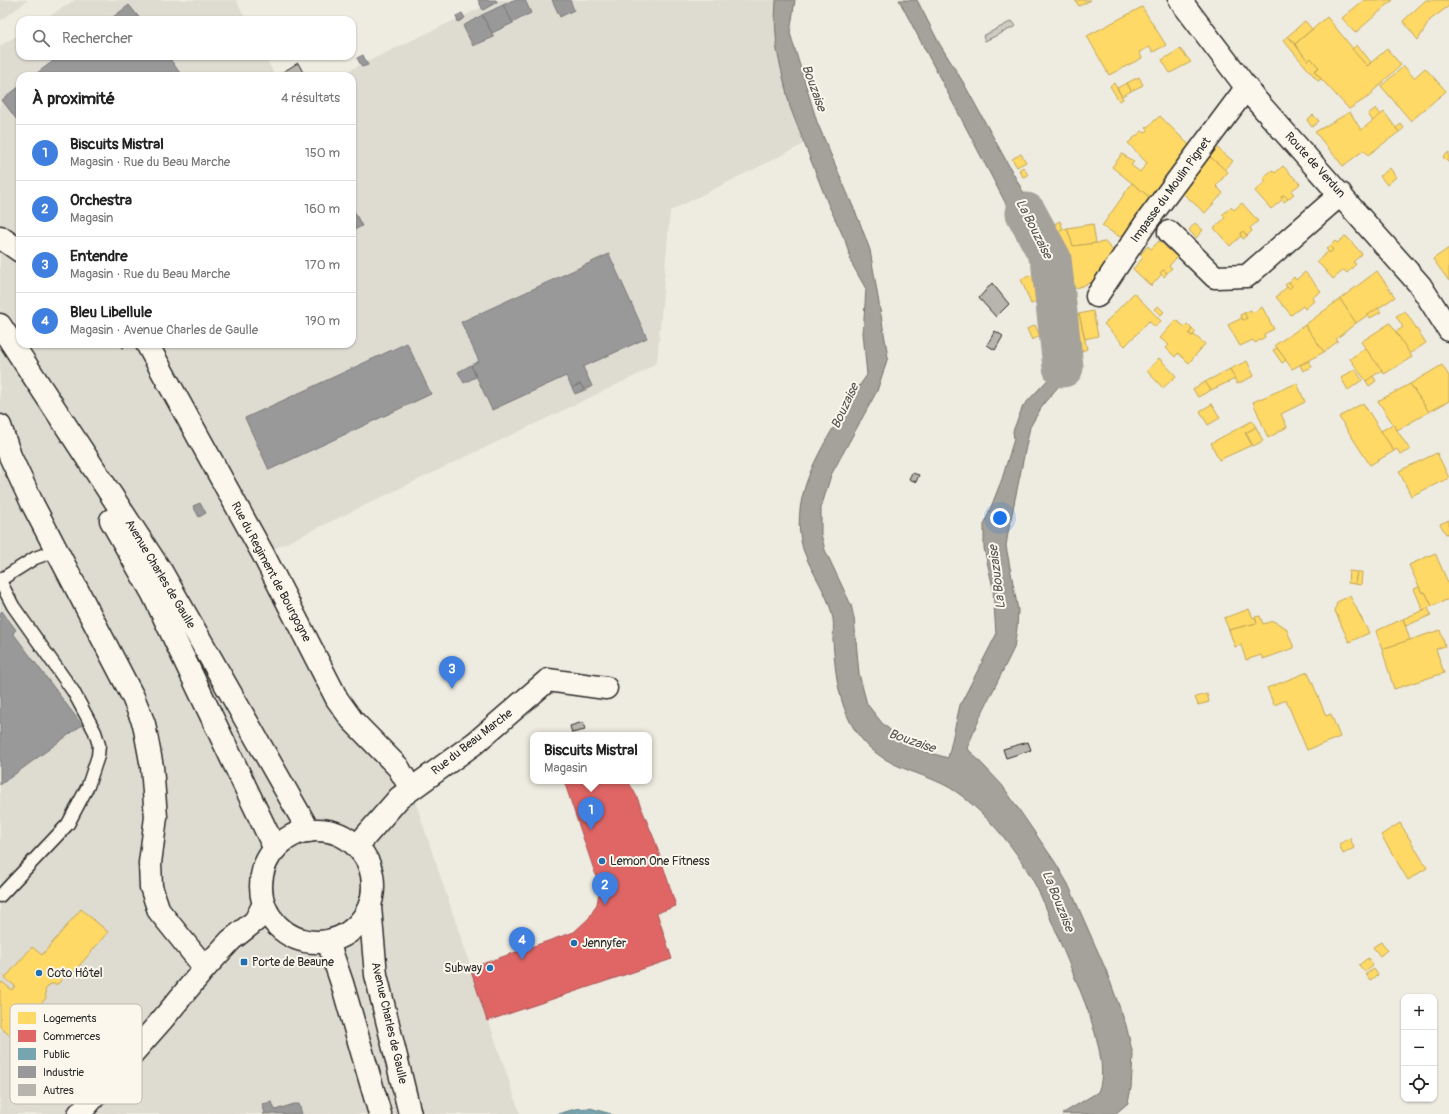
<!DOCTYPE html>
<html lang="fr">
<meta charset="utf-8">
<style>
body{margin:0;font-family:Pangolin,sans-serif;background:#f6f6f6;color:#222}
.controls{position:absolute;right:12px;bottom:12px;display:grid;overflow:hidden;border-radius:8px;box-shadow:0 1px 3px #0004}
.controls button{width:36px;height:36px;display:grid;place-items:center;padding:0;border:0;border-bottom:1px solid #e0e0e0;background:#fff;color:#222;font:20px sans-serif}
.you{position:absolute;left:1000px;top:518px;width:14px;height:14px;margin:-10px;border:3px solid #fff;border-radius:50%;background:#1a73e8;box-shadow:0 0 0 6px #1a73e833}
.badge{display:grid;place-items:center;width:26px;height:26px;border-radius:50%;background:#1f6fb2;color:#fff;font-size:13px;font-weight:700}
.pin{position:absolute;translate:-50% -33px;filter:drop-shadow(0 1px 2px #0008)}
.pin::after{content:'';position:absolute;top:21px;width:14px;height:12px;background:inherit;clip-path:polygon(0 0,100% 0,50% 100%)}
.popup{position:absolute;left:530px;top:732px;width:122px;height:52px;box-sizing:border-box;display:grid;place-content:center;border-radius:8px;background:#fff;filter:drop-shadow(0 1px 3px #0005);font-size:13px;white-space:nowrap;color:#767676}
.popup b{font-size:15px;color:#222}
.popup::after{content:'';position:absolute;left:50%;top:100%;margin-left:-8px;border:8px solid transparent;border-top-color:#fff}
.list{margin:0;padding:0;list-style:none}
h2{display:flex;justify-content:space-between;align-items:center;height:52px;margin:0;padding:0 16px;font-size:17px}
h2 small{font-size:13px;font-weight:400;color:#767676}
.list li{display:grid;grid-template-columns:26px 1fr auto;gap:12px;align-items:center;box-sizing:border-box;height:56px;padding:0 16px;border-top:1px solid #e0e0e0}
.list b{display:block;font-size:15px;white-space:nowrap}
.list p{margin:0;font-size:13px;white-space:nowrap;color:#767676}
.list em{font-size:13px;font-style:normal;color:#767676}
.icon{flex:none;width:22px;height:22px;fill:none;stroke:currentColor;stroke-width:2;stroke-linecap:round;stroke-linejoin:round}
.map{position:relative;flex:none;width:1449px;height:1114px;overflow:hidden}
.search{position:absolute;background:#fff;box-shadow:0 1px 3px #0004;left:16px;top:16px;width:340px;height:44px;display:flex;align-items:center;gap:10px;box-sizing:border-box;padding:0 14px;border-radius:12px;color:#767676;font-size:15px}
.panel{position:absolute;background:#fff;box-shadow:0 1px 3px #0004;left:16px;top:72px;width:340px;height:276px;border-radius:12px}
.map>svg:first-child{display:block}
</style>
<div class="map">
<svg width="1449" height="1114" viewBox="0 0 1449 1114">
<rect width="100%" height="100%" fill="#eeebe0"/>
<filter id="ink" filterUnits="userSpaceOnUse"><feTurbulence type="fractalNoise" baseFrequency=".025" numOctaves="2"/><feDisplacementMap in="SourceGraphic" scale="8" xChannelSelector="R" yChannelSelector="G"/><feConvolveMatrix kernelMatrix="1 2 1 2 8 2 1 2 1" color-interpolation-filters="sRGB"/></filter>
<g filter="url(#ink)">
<g fill="#dedbd1">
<path d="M 0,0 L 28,0 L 0,21 Z"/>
<path d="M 75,0 L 236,0 L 246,20 L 43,20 Z"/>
<path d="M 497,0 L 782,0 L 804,144 L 670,211 L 657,362 L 639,374 L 263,554 L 337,699 L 411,789 L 520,1114 L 0,1114 L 0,46 L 20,34 L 20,56 L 265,56 L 275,76 L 20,76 L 20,344 L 352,344 L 352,76 L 337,76 Z"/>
</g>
<path fill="#cecbc2" stroke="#7c7b76" d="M 1012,21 L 1016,26 L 985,41 L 983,36 Z"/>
<g fill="#a4a29a" stroke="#74726e">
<path d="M 776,0 L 795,0 L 790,33 L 817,122 L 860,223 L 870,250 L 888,357 L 877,391 L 831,475 L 821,508 L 821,534 L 825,550 L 851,605 L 854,618 L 859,674 L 867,704 L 882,723 L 903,741 L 920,750 L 948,758 L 960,705 L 996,635 L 993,588 L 984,548 L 984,525 L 1002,479 L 1014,439 L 1013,431 L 1023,406 L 1056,371 L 1060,360 L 1072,356 L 1066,378 L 1044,403 L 1030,427 L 1008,533 L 1006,546 L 1018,610 L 1017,628 L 1014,648 L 981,715 L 967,748 L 1002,785 L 1055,862 L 1068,884 L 1106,970 L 1126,1025 L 1133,1055 L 1131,1088 L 1128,1103 L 1115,1114 L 1062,1114 L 1098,1092 C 1113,1060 1078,986 1065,954 C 1052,924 1042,893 1024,865 C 1008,840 986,815 962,796 C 929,770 889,774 860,737 C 839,711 835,673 833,640 C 833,633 834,626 833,619 C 829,594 811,573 803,549 C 790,504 813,462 835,425 C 845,408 855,391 867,375 L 863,333 L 866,289 L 852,264 L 845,240 L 828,204 L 790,107 L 777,51 L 775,19 Z"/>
<path d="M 899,0 L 917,0 L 939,43 L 963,82 L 1049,239 L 1055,262 L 1042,266 L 1023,229 L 1006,204 Z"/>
</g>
<g fill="#ffd966" stroke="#bfa554">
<path d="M 1075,0 L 1091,0 L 1079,6 Z"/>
<path d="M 1364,0 L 1393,0 L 1355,33 L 1342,18 Z"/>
<path d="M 1426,0 L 1449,0 L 1449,6 L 1430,20 L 1418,40 L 1403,21 Z"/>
<path d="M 1142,7 L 1166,45 L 1153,52 L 1150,47 L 1139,52 L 1142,58 L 1109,75 L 1087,36 Z"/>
<path d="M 1327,17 L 1367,66 L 1387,49 L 1401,65 L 1372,92 L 1373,94 L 1349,109 L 1314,71 L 1319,68 L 1311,58 L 1308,61 L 1295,44 Z"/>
<path d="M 1305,21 L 1312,29 L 1295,44 L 1288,36 Z"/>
<path d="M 1288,36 L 1308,61 L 1311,58 L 1319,68 L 1314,71 L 1321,79 L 1318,81 L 1283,40 Z"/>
<path d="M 1357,45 L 1371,62 L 1367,66 L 1352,49 Z"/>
<path d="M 1180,49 L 1191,62 L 1170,73 L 1162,60 Z"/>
<path d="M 1404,66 L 1414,78 L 1425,68 L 1446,91 L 1411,121 L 1381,86 Z"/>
<path d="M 1139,77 L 1143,85 L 1131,91 L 1127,83 Z"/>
<path d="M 1114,83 L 1123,99 L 1119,101 L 1110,86 Z"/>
<path d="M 1127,83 L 1131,91 L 1122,96 L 1117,88 Z"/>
<path d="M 1376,108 L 1381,115 L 1373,121 L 1368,114 Z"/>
<path d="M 1350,112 L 1361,130 L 1384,112 L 1399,132 L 1368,155 L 1364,150 L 1343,166 L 1315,132 Z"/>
<path d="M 1313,115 L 1319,121 L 1312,127 L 1307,120 Z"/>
<path d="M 1160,116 L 1190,146 L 1152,199 L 1112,167 L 1122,154 L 1134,162 L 1131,165 L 1140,172 L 1147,163 L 1128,143 L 1142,131 L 1145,133 L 1148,130 L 1146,128 Z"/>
<path d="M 1401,124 L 1404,128 L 1399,132 L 1396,128 Z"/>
<path d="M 1215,146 L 1233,161 L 1225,170 L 1208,155 Z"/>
<path d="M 1449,152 L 1449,163 L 1443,157 Z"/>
<path d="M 1021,154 L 1026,162 L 1017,167 L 1012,159 Z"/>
<path d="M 1208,155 L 1228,172 L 1216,186 L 1223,193 L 1205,213 L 1178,189 Z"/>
<path d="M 1283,166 L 1300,184 L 1291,191 L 1294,194 L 1288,199 L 1284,195 L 1281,197 L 1283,199 L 1271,209 L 1255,191 L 1266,181 L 1263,178 L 1272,170 L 1275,173 Z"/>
<path d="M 1023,167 L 1028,175 L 1023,177 L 1019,170 Z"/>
<path d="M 1390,168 L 1396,177 L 1387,185 L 1380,176 Z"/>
<path d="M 1132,183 L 1152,199 L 1126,237 L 1122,238 L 1102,226 Z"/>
<path d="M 1284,195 L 1288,199 L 1284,202 L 1281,197 Z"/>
<path d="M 1242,203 L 1258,221 L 1250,228 L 1252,231 L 1247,236 L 1243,231 L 1240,234 L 1241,236 L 1230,246 L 1214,228 L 1225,218 L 1222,215 L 1231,207 L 1234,210 Z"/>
<path d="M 1060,221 L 1063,229 L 1048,235 L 1045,229 Z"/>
<path d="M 1195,223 L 1203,230 L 1196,238 L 1189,230 Z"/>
<path d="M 1093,224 L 1096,243 L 1073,246 L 1067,228 Z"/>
<path d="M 1067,228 L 1073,246 L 1105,242 L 1117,255 L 1100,279 L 1066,292 L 1048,235 Z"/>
<path d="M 1243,231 L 1247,236 L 1243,239 L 1240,234 Z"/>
<path d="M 1346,236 L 1362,254 L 1353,262 L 1356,264 L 1347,273 L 1344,270 L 1333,279 L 1317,261 L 1329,251 L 1330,253 L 1333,250 L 1330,246 L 1335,241 L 1337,243 Z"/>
<path d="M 1159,241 L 1177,257 L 1169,266 L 1172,268 L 1167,273 L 1163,270 L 1160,273 L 1162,274 L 1151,286 L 1133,269 L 1143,258 L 1140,255 L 1148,246 L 1151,249 Z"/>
<path d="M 1330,246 L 1333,250 L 1330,253 L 1326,249 Z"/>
<path d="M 1449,248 L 1449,281 L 1433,259 Z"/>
<path d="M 1057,266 L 1066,292 L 1031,304 L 1021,279 Z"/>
<path d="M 1163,270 L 1167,273 L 1164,277 L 1160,273 Z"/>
<path d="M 1377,271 L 1395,297 L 1356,323 L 1340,299 Z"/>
<path d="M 1305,272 L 1321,291 L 1312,298 L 1314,301 L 1305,309 L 1303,306 L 1291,315 L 1276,297 L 1287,287 L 1289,289 L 1292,286 L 1289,282 L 1294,277 L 1296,280 Z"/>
<path d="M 1289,282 L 1292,286 L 1289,289 L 1285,285 Z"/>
<path d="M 1134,293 L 1161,321 L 1155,327 L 1149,321 L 1125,346 L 1104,324 Z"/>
<path d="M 1340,299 L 1356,323 L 1336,339 L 1338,341 L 1324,352 L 1305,325 Z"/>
<path d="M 1158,306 L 1164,312 L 1161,315 L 1154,309 Z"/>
<path d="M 1262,307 L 1274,329 L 1264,334 L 1265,337 L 1255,343 L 1253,340 L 1240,346 L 1228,325 L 1242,318 L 1243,320 L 1247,318 L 1244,313 L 1251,310 L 1252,313 Z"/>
<path d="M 1378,308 L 1381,312 L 1370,318 L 1368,315 Z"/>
<path d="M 1058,310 L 1061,320 L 1047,325 L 1044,316 Z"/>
<path d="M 1093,311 L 1098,336 L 1085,339 L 1079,314 Z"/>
<path d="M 1405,311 L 1426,343 L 1409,354 L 1396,332 L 1403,327 L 1396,316 Z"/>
<path d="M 1244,313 L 1247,318 L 1243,320 L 1240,315 Z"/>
<path d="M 1079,314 L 1087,349 L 1060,360 L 1047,325 Z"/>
<path d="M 1176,320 L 1185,327 L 1187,324 L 1192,329 L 1189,334 L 1192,336 L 1194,335 L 1205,344 L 1189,363 L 1178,353 L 1175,357 L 1166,348 L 1169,345 L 1160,338 Z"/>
<path d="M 1390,323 L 1412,357 L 1384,374 L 1361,342 Z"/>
<path d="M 1035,325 L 1040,336 L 1032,340 L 1027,329 Z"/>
<path d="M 1305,325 L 1324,352 L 1292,369 L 1275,345 Z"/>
<path d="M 1192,329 L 1196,332 L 1192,336 L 1189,334 Z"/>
<path d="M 1277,348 L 1286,360 L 1282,363 L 1273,350 Z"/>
<path d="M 1365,348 L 1382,370 L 1366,381 L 1350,359 Z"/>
<path d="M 1159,358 L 1176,376 L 1163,388 L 1147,371 Z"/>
<path d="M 1247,361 L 1254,376 L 1237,384 L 1230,369 Z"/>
<path d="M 1309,361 L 1312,367 L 1303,371 L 1300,365 Z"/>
<path d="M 1442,365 L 1449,376 L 1449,401 L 1429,412 L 1410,384 Z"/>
<path d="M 1230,369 L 1235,379 L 1211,390 L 1205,382 Z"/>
<path d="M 1355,369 L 1362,380 L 1348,390 L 1341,378 Z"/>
<path d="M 1373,376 L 1376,381 L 1369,386 L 1366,381 Z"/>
<path d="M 1205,382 L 1211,390 L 1198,397 L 1193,389 Z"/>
<path d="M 1297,383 L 1305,402 L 1281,414 L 1287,427 L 1268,438 L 1253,402 Z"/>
<path d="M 1410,384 L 1429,412 L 1397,430 L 1378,401 Z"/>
<path d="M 1363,403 L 1394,451 L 1370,465 L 1339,417 Z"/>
<path d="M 1212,404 L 1220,418 L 1208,425 L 1200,411 Z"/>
<path d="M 1252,421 L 1256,427 L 1245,433 L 1252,445 L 1219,460 L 1211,443 Z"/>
<path d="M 1393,424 L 1410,450 L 1400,454 L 1397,449 L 1394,451 L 1381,431 Z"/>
<path d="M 1256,427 L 1263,441 L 1253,446 L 1246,433 Z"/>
<path d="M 1437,453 L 1449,478 L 1411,496 L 1399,471 Z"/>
<path d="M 1449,520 L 1449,533 L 1446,534 L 1440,524 Z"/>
<path d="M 1435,553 L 1449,585 L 1449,599 L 1432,606 L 1425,592 L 1422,593 L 1409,565 Z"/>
<path d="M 1349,571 L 1357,572 L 1355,584 L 1348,583 Z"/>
<path d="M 1357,572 L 1362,572 L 1361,585 L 1355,584 Z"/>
<path d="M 1419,587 L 1422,593 L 1425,592 L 1432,606 L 1423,610 L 1414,589 Z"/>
<path d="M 1350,596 L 1369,633 L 1349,642 L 1335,611 L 1337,602 Z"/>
<path d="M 1428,608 L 1431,615 L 1406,626 L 1403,619 Z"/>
<path d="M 1249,609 L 1253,618 L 1255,617 L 1257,623 L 1229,630 L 1224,618 Z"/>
<path d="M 1260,616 L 1263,624 L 1273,621 L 1286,628 L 1294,648 L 1263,659 L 1261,655 L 1246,660 L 1241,645 L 1235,647 L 1229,630 L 1257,623 L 1255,617 Z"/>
<path d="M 1403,619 L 1410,640 L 1382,649 L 1376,631 Z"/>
<path d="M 1440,630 L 1445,646 L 1436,649 L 1444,673 L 1394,689 L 1382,649 Z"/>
<path d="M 1308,672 L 1326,716 L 1331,714 L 1340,737 L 1307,750 L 1286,700 L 1274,705 L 1267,688 Z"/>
<path d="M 1207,694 L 1209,702 L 1198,705 L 1195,697 Z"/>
<path d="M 1400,823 L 1427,868 L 1408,880 L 1381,835 Z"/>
<path d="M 1350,838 L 1354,848 L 1343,854 L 1339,844 Z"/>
<path d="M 81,909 L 108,932 L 68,979 L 64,976 L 58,984 L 50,984 L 45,990 L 46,998 L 39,1006 L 42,1009 L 15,1040 L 0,1027 L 0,984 L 2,982 L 12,990 L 15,986 L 5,978 L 32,947 L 42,955 Z"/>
<path d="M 1381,942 L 1387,950 L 1380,956 L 1373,947 Z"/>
<path d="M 1368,958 L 1373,966 L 1365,972 L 1359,965 Z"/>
<path d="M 1374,969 L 1378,975 L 1370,980 L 1366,974 Z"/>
</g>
<path fill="#e06666" stroke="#aa5454" d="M 564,781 L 628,781 L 636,795 L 655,841 L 676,906 L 657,913 L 672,959 L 487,1021 L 470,968 L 574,932 L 589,918 L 597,904 L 599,893 L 596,876 Z"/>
<path fill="#76a5af" stroke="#608087" d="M 590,1108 L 611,1114 L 558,1114 L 575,1109 Z"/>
<g fill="#999" stroke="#787878">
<path d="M 478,0 L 496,0 L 497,2 L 483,10 Z"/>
<path d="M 513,0 L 525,0 L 531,13 L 512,23 L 503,5 Z"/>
<path d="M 552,0 L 570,0 L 574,10 L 560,17 Z"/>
<path d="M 129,5 L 141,20 L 109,20 Z"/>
<path d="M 503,5 L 513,23 L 492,33 L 482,15 Z"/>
<path d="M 462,13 L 465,18 L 458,22 L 456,16 Z"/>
<path d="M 482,15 L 494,37 L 473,46 L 463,26 Z"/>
<path d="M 363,55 L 368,65 L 362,67 L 357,58 Z"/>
<path d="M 60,56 L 168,56 L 182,76 L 33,76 Z"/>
<path d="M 20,86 L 20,124 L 2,100 Z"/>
<path d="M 352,207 L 362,226 L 352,231 Z"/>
<path d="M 609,254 L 647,338 L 583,367 L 592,386 L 585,390 L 580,384 L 572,388 L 566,376 L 492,410 L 471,365 L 479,361 L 461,322 Z"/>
<path d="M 407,343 L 431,394 L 269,470 L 245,418 Z"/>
<path d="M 471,365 L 476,377 L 464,383 L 458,372 Z"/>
<path d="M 580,384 L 585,390 L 575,394 L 572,388 Z"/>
<path d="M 200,503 L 206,513 L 199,517 L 193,506 Z"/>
<path d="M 2,611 L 16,630 L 13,633 L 82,725 L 0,785 L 0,613 Z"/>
<path d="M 272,1102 L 275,1110 L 294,1104 L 299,1104 L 302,1114 L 263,1114 L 265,1113 L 262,1104 Z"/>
</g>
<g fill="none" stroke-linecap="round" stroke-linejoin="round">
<path stroke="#a4a29a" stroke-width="41" d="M 1026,213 L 1051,259 L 1063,367"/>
</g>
<g fill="#b8b5ae" stroke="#2b2b2b">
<path d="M 298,63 L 305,76 L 283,76 L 281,73 Z"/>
<path d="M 992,283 L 1009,304 L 996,317 L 979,298 Z"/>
<path d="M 995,331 L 1003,336 L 995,350 L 987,345 Z"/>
<path d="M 912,473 L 919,475 L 916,482 L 909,479 Z"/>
<path d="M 583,722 L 585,730 L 572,733 L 570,726 Z"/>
<path d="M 1028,742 L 1031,750 L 1006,758 L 1003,749 Z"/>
</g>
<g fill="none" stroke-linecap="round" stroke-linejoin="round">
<defs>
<g id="lane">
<path d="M 0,580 L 35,558 L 57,550"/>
<path d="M 0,581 L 13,606 L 73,691 L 95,732 L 99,745 L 98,756 L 88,786 L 68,824 L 0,896"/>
</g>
<g id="street">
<path d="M 1169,232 L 1215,277 L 1247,276 L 1341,194"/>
<path d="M 0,237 L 20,251"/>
<path d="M 1097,296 L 1147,221 L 1247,87"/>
<path d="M 147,344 L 263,554 L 337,699 L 352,720 L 398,767 L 411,789"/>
<path d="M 357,846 L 399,798 L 475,743 L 548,680 L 606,688"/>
<path d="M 79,1114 L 162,1020 L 205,968 L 231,940 L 255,921 L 264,904"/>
</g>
<path id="secondary" d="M 1180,0 L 1256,100 L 1420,285 L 1449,330"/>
<g id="primary">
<path d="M 0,325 L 161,571 L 309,831"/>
<path d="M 0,426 L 10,456 L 33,505 L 133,697 L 144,724 L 152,767 L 156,817 L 150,863 L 151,887 L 159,911 L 205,968"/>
<path d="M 111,520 L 153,594 L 275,849"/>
<circle cx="317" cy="886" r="56"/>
<path d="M 370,907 L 376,975 L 410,1114"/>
<path d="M 328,942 L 342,983 L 380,1114"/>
</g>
</defs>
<use href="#lane" stroke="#2b2b2b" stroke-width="15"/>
<use href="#street" stroke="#2b2b2b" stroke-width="25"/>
<use href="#secondary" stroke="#2b2b2b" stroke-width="25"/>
<use href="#primary" stroke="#2b2b2b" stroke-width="25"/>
<path stroke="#2b2b2b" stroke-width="2.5" stroke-dasharray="1 3" stroke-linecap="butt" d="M 120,344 L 125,350"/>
<use href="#lane" stroke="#fbf7ec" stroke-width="12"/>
<use href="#street" stroke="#fbf7ec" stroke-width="22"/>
<use href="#secondary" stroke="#fbf7ec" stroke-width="22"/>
<use href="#primary" stroke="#fbf7ec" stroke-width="22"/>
</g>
</g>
<g fill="#1f6fb2" stroke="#fbf7ec" stroke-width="1.5">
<circle cx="602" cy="861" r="4"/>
<circle cx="574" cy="943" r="4"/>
<rect x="240" y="958" width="8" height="8" rx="2"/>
<circle cx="490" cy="968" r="4"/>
<circle cx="39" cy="973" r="4"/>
</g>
<g text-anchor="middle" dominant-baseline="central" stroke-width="4" stroke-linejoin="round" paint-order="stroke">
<g font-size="12" fill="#2b2b2b" stroke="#fbf7ec">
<text transform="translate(1315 165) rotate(48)">Route de Verdun</text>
<text transform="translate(1171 190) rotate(-54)">Impasse du Moulin Pignet</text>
<text transform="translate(271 572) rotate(62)">Rue du Regiment de Bourgogne</text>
<text transform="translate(160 574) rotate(59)">Avenue Charles de Gaulle</text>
<text transform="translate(472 742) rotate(-38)">Rue du Beau Marche</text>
<text transform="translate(389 1023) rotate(77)">Avenue Charles de Gaulle</text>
</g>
<g font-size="12" fill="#2b2b2b" stroke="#fbf7ec" text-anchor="start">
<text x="610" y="861">Lemon One Fitness</text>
<text x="582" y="943">Jennyfer</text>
<text x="252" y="962">Porte de Beaune</text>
<text x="482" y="968" text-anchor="end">Subway</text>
<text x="47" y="973">Coto Hôtel</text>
</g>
<g font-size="13" font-style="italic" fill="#555552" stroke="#fbf7ec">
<text transform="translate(814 88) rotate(70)">Bouzaise</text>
<text transform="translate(1034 229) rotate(63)">La Bouzaise</text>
<text transform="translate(845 406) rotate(-65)">Bouzaise</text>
<text transform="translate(997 577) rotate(-97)">La Bouzaise</text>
<text transform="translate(912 741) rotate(19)">Bouzaise</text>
<text transform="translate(1058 901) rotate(68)">La Bouzaise</text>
</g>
</g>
<rect x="10" y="1004" width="132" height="100" rx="6" fill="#fbf7ec" stroke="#bdbab2" stroke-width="1"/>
<rect x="18" y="1012" width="18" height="12" fill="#ffd966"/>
<rect x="18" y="1030" width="18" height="12" fill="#e06666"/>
<rect x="18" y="1048" width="18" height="12" fill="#76a5af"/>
<rect x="18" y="1066" width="18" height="12" fill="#999"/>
<rect x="18" y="1084" width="18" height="12" fill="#b8b5ae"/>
<g font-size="11" fill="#2b2b2b">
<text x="43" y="1022">Logements</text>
<text x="43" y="1040">Commerces</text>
<text x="43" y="1058">Public</text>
<text x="43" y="1076">Industrie</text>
<text x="43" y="1094">Autres</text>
</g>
</svg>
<div class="controls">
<button>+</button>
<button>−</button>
<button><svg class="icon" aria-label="locate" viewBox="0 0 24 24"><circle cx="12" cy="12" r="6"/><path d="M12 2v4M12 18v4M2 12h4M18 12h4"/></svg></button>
</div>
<div class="you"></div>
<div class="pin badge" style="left:591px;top:830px;background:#3f7fe0">1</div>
<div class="popup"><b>Biscuits Mistral</b>Magasin</div>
<div class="pin badge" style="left:605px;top:905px;background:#3f7fe0">2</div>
<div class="pin badge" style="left:452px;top:689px;background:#3f7fe0">3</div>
<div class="pin badge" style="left:522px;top:960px;background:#3f7fe0">4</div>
<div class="search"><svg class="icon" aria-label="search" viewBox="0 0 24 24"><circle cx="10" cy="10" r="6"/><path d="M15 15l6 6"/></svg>Rechercher</div>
<section class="panel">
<h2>À proximité<small>4 résultats</small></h2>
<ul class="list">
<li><span class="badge" style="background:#3f7fe0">1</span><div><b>Biscuits Mistral</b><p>Magasin · Rue du Beau Marche</p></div><em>150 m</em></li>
<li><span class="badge" style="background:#3f7fe0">2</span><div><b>Orchestra</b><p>Magasin</p></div><em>160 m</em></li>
<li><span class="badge" style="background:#3f7fe0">3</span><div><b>Entendre</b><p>Magasin · Rue du Beau Marche</p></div><em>170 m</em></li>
<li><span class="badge" style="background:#3f7fe0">4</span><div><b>Bleu Libellule</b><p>Magasin · Avenue Charles de Gaulle</p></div><em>190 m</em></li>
</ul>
</section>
</div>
